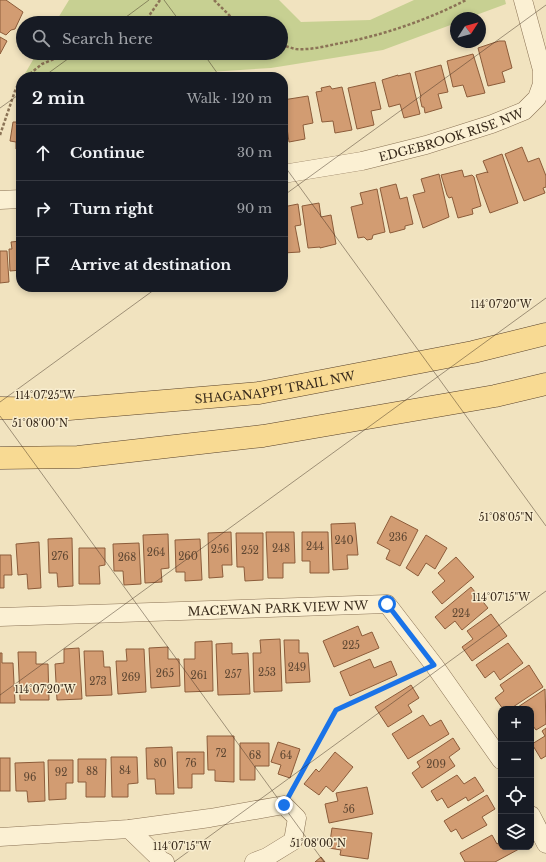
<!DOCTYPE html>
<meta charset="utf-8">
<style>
body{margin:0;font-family:"Libre Baskerville",serif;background:#242831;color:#f1f3f6}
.controls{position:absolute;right:12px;bottom:12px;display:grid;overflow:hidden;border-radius:8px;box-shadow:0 2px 6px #0003}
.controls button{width:36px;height:36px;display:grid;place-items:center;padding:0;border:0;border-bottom:1px solid #363941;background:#171b24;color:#f1f3f6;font:20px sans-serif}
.compass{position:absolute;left:450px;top:12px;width:36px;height:36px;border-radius:50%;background:#171b24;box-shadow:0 2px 6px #0003;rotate:54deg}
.stop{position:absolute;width:12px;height:12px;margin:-9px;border:3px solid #1a73e8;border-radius:50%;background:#fff}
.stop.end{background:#1a73e8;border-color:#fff;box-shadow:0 1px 4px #0008}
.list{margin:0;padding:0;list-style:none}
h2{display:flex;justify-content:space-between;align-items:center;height:52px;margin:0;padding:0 16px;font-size:17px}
h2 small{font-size:13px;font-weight:400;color:#9ea1a6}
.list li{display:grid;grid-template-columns:26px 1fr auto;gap:12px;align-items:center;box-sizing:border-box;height:56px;padding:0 16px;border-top:1px solid #363941}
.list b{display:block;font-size:15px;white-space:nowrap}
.list em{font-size:13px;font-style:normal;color:#9ea1a6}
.icon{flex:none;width:22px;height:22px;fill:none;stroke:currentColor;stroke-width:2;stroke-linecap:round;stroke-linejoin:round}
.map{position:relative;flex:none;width:546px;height:862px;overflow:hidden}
.search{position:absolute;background:#171b24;box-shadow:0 2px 6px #0003;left:16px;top:16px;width:272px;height:44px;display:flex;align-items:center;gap:10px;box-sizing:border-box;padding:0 14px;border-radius:22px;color:#9ea1a6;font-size:15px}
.panel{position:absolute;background:#171b24;box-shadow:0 2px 6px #0003;left:16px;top:72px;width:272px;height:220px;border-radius:16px}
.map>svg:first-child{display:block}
</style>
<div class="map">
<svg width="546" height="862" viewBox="0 0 546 862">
<rect width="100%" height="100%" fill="#f1e3bf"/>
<path fill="#c7d092" d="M 69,0 L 279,0 L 301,22 L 370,20 L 414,0 L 505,0 L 506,4 L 468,18 L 456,18 L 456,23 L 383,50 L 271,68 L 131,77 L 23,77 L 37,53 L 281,53 L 281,23 L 55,23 Z"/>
<g fill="#d29c72" stroke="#8c5c3a">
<path d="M 0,0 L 6,0 L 23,12 L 15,29 L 11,30 L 6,35 L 0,32 Z"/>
<path d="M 0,37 L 7,41 L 0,54 Z"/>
<path d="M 499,41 L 505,41 L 512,68 L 502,72 L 505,82 L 488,86 L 478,48 Z"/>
<path d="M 473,54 L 485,93 L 467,97 L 463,85 L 453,87 L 447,61 Z"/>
<path d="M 441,65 L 448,92 L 438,94 L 442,108 L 425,113 L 424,107 L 422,107 L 420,98 L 421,97 L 415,72 Z"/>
<path d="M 410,73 L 420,114 L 404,118 L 400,104 L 389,107 L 382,80 L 398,75 L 398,76 Z"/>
<path d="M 375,82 L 381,109 L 371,111 L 374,125 L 357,129 L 348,88 Z"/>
<path d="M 330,86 L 332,89 L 342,87 L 352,130 L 335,133 L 333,121 L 322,122 L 316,92 L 322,91 L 321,88 Z"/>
<path d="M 308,96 L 313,123 L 303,125 L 305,139 L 289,142 L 283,100 Z"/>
<path d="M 13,122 L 21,122 L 21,166 L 17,166 L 19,149 L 16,149 L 16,142 L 10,141 Z"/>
<path d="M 522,147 L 528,162 L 539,158 L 546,176 L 546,187 L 543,188 L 545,193 L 524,201 L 505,154 Z"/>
<path d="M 502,154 L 518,203 L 490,213 L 476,175 L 487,172 L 488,173 L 483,161 Z"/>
<path d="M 462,170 L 464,177 L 472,175 L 474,177 L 481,206 L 472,209 L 473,214 L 458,218 L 452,197 L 449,198 L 447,195 L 441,175 Z"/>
<path d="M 439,174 L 449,217 L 423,228 L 413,195 L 425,192 L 421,179 Z"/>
<path d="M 396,184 L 400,199 L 407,197 L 413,224 L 405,226 L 405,229 L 390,233 L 380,188 Z"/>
<path d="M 377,189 L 385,232 L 373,235 L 372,239 L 367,240 L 364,237 L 358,238 L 351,207 L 363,204 L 360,193 Z"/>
<path d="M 319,203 L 321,217 L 331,215 L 336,244 L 320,248 L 320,247 L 308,248 L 302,206 Z"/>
<path d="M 298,204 L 301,225 L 295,226 L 300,252 L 283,253 L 283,207 Z"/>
<path d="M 21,241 L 21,270 L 10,271 L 9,249 L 12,249 L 11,242 Z"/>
<path d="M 0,251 L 7,251 L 9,282 L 0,283 Z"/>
<path d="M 391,516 L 418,530 L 400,566 L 386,559 L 390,550 L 377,543 Z"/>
<path d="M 355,523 L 358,555 L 347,555 L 348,569 L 333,570 L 331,524 Z"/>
<path d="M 231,532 L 232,565 L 222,565 L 223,577 L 209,578 L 208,533 Z"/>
<path d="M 266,532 L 294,532 L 295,563 L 283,563 L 283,578 L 268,578 Z"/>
<path d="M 302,532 L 328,532 L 329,573 L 310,573 L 310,561 L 302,561 Z"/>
<path d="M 236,533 L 263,533 L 263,580 L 245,581 L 244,567 L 237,567 Z"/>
<path d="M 168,534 L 169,568 L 161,569 L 162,582 L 145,583 L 143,535 Z"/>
<path d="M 426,535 L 447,548 L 435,569 L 426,563 L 418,576 L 406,568 Z"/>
<path d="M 72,538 L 73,586 L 58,587 L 57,573 L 49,573 L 48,539 Z"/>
<path d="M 200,539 L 202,580 L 185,581 L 185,572 L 176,572 L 175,540 Z"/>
<path d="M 39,542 L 41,588 L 28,589 L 27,574 L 18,575 L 16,544 Z"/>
<path d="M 139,543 L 141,584 L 124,585 L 123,571 L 114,571 L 113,544 Z"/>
<path d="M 79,548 L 105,548 L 105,565 L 99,566 L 100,584 L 79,584 Z"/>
<path d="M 0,555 L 11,555 L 12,575 L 4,575 L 4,588 L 0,588 Z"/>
<path d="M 456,557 L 474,577 L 442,604 L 432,592 L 445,581 L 438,573 Z"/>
<path d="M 471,587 L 488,608 L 462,630 L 455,621 L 445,629 L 435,617 Z"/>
<path d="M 491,614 L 507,636 L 472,661 L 462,647 L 473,639 L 467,631 Z"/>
<path d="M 358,626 L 362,636 L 372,632 L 379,648 L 334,667 L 323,641 Z"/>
<path d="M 280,639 L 282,691 L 254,692 L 253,653 L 261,653 L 260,640 Z"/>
<path d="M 284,640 L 299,640 L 299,653 L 308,653 L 310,682 L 286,683 Z"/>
<path d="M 212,641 L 213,691 L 185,692 L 184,659 L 195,659 L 195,642 Z"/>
<path d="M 232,643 L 232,654 L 248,653 L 250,694 L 218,695 L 216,644 Z"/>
<path d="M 508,643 L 523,663 L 500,680 L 494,671 L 485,678 L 476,665 Z"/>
<path d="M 168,647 L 168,659 L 179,659 L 180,686 L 151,688 L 149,648 Z"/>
<path d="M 79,648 L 82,699 L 57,700 L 55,664 L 64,663 L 64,649 Z"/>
<path d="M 126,649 L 144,649 L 146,692 L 118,694 L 116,661 L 127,661 Z"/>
<path d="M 84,651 L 103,651 L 104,667 L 110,667 L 112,695 L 86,696 Z"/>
<path d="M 18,652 L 36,652 L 36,664 L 48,664 L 49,700 L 20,700 Z"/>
<path d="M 0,653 L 2,653 L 2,663 L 13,663 L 15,703 L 0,703 Z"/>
<path d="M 370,659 L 374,668 L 391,661 L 397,675 L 350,696 L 340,672 Z"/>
<path d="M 529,665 L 543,687 L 510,709 L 503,709 L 495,698 L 504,691 L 500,685 Z"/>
<path d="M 411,685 L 419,698 L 408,705 L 412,712 L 388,727 L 375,707 Z"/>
<path d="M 545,689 L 546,724 L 536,730 L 531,723 L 531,709 L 515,709 Z"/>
<path d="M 423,715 L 430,726 L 441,720 L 449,734 L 408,759 L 392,734 Z"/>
<path d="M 546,728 L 546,756 L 541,759 L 532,744 L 545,736 L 542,731 Z"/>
<path d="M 207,736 L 234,736 L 234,782 L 215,781 L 215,770 L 208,770 Z"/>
<path d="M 453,738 L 460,749 L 449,757 L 455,766 L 422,788 L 412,773 L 420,767 L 417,762 Z"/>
<path d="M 278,742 L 300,749 L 290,778 L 278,774 L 281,765 L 271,762 Z"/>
<path d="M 240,743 L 269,743 L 269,766 L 255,766 L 255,780 L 240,780 Z"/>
<path d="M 172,747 L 174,794 L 156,794 L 155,779 L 147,779 L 146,748 Z"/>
<path d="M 177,752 L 204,752 L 204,774 L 192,774 L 192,788 L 178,788 Z"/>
<path d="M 335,752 L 353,767 L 333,792 L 326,786 L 319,795 L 304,784 L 316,769 L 319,772 Z"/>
<path d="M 111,757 L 137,757 L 138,783 L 128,784 L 128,797 L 112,797 Z"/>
<rect x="0" y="758" width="10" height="33"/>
<path d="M 78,759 L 106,759 L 105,797 L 86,797 L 86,782 L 78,782 Z"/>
<path d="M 48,760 L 73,760 L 73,783 L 66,783 L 66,799 L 49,800 Z"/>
<path d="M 44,762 L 45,801 L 28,802 L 27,791 L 16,791 L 15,763 Z"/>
<path d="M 457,775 L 464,784 L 475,777 L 484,791 L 468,801 L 466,797 L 448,808 L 442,798 L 437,801 L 431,791 Z"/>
<path d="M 367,787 L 373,814 L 329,823 L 325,804 L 338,801 L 336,793 Z"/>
<path d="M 487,795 L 495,809 L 482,817 L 487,825 L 462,839 L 456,829 L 451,832 L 444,821 Z"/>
<path d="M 332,828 L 372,833 L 368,859 L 340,855 L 341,850 L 329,848 Z"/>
<path d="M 492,835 L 497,844 L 501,841 L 501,847 L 518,847 L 519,849 L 495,862 L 465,862 L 460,853 Z"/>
<path d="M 321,857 L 325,862 L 315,862 Z"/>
</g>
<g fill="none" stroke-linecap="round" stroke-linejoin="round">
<defs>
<g id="minor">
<path id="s1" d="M 283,174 L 362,161 L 426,145 L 492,124 L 524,111 L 537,98 L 542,84 L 542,70 L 523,0"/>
<path d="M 0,200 L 21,199"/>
<path id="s2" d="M 0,617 L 387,604 L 434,665 L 501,760"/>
<path d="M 531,815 L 546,844"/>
<path d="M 129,829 L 162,861 L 165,862"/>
<path d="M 0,837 L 129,829 L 210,818 L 284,805 L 297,818 L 293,841 L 267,857 L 254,862"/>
</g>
<g id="primary">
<path id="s3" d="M 0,408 L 69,409 L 259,393 L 473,352 L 546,334"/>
<path d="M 0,458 L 78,457 L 263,436 L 495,396 L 546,384"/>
</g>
</defs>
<use href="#minor" stroke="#8b7356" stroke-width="19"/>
<use href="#primary" stroke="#58412b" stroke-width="23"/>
<g stroke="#8b7356" stroke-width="2.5" stroke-dasharray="3 2" stroke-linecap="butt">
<path d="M 214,0 L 237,23"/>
<path d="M 144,23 L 160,0"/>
<path d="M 281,45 C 286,46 291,48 296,49 C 309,50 323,47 336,44 C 381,36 425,21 466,0"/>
<path d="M 26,77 L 42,64 L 69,53"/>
<path d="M 0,135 L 16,88 L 21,82"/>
<path d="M 292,791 L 336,710 L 419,672"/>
</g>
<use href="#minor" stroke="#fbf0d3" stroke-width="18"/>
<use href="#primary" stroke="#f8da93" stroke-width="22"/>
</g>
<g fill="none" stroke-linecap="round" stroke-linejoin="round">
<path stroke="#1a73e8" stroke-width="5" d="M 284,805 L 336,710 L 434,665 L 387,604"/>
</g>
<path fill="none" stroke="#392b1c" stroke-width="1" stroke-opacity="0.45" d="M 164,0 L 181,23M 118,23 L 149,0M 203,53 L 220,77M 43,77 L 76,53M 0,108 L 21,93M 283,164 L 546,526M 283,196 L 546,5M 0,402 L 158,287M 0,416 L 324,862M 0,695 L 546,298M 174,862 L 546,591"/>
<g text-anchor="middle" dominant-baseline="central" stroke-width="3" stroke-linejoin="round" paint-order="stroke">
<g font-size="10" fill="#5f4732">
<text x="398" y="537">236</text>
<text x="344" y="540">240</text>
<text x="315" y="546">244</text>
<text x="281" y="548">248</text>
<text x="220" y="549">256</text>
<text x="250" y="550">252</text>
<text x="156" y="552">264</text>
<text x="60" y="556">276</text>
<text x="188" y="556">260</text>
<text x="127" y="557">268</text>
<text x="461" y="613">224</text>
<text x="351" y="645">225</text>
<text x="297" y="667">249</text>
<text x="267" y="672">253</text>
<text x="165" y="673">265</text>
<text x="233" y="674">257</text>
<text x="199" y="675">261</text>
<text x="131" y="677">269</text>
<text x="98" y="681">273</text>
<text x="221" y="753">72</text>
<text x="255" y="755">68</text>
<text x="286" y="755">64</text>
<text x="160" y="763">80</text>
<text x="191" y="763">76</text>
<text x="436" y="764">209</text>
<text x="125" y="770">84</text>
<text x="92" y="771">88</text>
<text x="61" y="772">92</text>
<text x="30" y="777">96</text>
<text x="349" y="809">56</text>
</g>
<g font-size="12" fill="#392b1c" stroke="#f8edcf">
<text stroke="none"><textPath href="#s1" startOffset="173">EDGEBROOK RISE NW</textPath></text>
<text stroke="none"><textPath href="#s3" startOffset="276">SHAGANAPPI TRAIL NW</textPath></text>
<text stroke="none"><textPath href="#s2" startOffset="278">MACEWAN PARK VIEW NW</textPath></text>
</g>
</g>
<g font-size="10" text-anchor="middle" fill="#392b1c" stroke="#f8edcf" stroke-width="3" stroke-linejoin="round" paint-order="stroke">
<text x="501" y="308">114°07'20"W</text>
<text x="45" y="399">114°07'25"W</text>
<text x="40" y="427">51°08'00"N</text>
<text x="506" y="521">51°08'05"N</text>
<text x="501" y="601">114°07'15"W</text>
<text x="45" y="693">114°07'20"W</text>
<text x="318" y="847">51°08'00"N</text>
<text x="182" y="850">114°07'15"W</text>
</g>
</svg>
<div class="controls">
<button>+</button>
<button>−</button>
<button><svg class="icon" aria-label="locate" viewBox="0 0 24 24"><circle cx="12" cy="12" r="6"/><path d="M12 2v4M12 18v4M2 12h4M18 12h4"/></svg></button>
<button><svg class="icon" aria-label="layers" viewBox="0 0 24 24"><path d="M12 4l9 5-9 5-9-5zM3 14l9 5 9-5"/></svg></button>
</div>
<svg class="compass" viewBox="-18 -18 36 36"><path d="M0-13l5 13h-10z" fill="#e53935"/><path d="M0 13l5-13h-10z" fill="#9ea1a6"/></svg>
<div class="stop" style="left:387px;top:604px"></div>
<div class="stop end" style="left:284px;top:805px"></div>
<div class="search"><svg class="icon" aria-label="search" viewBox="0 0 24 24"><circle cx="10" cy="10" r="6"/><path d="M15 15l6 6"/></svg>Search here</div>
<section class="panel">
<h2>2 min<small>Walk · 120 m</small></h2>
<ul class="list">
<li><svg class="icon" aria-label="ahead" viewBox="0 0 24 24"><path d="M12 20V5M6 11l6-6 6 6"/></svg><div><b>Continue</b></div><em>30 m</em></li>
<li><svg class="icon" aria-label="right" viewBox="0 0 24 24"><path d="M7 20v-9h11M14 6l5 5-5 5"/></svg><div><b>Turn right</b></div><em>90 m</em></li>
<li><svg class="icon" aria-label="arrive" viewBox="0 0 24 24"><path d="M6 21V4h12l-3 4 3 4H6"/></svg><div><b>Arrive at destination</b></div></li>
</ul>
</section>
</div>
